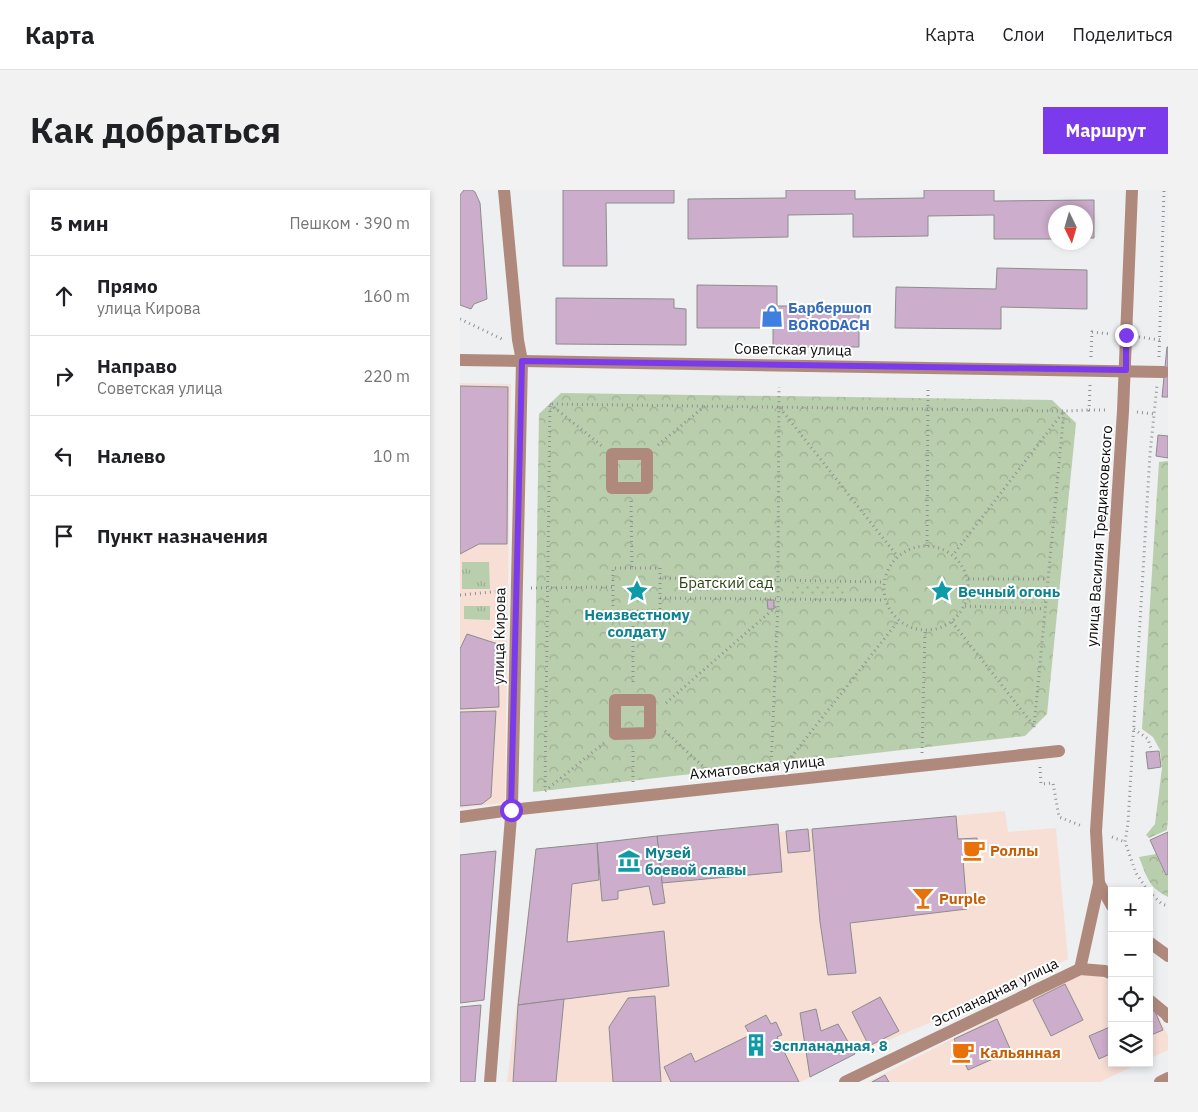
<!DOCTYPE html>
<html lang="ru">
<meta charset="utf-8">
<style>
body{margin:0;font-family:"IBM Plex Sans",sans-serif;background:#f2f2f2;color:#202124}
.controls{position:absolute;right:15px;bottom:15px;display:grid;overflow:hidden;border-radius:0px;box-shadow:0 2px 8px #0003}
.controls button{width:45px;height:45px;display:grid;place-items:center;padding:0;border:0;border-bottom:1px solid #e0e0e0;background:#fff;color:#202124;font:25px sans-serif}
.compass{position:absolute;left:588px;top:15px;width:45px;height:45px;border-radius:50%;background:#fff;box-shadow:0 2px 8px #0003;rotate:175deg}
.stop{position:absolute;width:15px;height:15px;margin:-11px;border:4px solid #7c3aed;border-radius:50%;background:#fff}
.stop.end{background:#7c3aed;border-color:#fff;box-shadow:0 1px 5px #0008}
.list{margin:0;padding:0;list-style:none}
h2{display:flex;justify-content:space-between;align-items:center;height:65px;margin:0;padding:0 20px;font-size:21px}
h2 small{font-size:16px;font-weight:400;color:#757577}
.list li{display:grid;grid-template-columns:32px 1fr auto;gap:15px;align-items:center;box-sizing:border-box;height:80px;padding:0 20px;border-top:1px solid #e0e0e0}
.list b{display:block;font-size:19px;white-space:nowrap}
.list p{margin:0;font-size:16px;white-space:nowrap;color:#757577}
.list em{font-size:16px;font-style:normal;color:#757577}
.icon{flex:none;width:28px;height:28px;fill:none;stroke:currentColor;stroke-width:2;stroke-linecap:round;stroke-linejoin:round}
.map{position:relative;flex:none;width:708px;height:892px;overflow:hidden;border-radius:0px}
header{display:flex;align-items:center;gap:30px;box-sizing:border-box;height:70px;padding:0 25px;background:#fff;border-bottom:1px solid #e0e0e0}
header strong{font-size:24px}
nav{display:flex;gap:28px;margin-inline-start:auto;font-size:18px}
.intro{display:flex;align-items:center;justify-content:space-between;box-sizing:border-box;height:120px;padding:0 30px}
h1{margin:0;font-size:35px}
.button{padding:12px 22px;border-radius:0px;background:#7c3aed;color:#fff;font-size:18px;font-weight:700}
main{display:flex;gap:30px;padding:0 30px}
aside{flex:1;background:#fff;border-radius:0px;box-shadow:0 2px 8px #0003}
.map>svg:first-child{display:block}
</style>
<header>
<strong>Карта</strong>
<nav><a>Карта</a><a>Слои</a><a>Поделиться</a></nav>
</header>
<div class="intro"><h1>Как добраться</h1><a class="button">Маршрут</a></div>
<main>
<aside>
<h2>5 мин<small>Пешком · 390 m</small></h2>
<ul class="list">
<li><svg class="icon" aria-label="ahead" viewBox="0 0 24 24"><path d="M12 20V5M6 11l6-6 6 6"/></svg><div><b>Прямо</b><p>улица Кирова</p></div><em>160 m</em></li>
<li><svg class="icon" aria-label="right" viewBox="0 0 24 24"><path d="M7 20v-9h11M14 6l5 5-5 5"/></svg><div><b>Направо</b><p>Советская улица</p></div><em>220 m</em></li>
<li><svg class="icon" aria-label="left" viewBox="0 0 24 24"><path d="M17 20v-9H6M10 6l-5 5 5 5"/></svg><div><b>Налево</b></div><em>10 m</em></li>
<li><svg class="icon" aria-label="arrive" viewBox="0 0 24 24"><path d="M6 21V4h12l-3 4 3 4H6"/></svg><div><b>Пункт назначения</b></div></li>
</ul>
</aside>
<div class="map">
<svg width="708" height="892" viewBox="0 0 708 892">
<defs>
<pattern id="grass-tufts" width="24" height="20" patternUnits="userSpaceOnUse" patternTransform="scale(1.25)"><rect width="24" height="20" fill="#b9ceac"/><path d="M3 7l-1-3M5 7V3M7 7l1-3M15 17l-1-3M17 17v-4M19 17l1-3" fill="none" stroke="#9eb093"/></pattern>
<pattern id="park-crowns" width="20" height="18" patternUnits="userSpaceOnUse" patternTransform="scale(1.25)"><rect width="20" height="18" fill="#b9ceac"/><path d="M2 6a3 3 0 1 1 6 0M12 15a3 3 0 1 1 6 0" fill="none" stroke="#9eb093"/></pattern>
<pattern id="garden-dots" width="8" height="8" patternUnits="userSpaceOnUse" patternTransform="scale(1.25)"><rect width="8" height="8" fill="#b9ceac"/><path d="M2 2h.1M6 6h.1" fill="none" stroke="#9eb093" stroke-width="1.8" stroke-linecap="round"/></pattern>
</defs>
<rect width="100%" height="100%" fill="#edeff0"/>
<g fill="#f8dfd6">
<path d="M 0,193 L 51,194 L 45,613 L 0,618 Z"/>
<path d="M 545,621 L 548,642 L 596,638 L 608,769 L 491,824 L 395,864 L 341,892 L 47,892 L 76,659 L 318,634 L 319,642 Z"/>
<path d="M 627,780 L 652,793 L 652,873 L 680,873 L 640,892 L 408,892 Z"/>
<path d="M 689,814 L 694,816 L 708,846 L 708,860 L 689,869 Z"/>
</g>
<g fill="url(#grass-tufts)">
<path d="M 2,372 L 29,372 L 30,399 L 2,399 Z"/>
<path d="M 4,416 L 30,416 L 30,430 L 4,429 Z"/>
</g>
<g fill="url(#park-crowns)">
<path d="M 101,203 L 592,210 L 616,233 L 587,524 L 565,546 L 73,602 L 79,224 Z"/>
<path d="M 708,271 L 708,629 L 707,640 L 689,648 L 686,645 L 695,634 L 702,578 L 700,560 L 693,547 L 682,539 L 699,272 Z"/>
<path d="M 696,664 L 705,684 L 708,684 L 708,707 C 688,697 687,687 679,667 Z"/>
</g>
<g fill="url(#garden-dots)">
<path d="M 333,393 L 382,393 L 385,399 L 382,406 L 333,405 L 330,399 Z"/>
<path d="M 522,395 L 584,396 L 582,413 L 521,412 Z"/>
</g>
<g fill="#ccadcb" stroke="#8d8c8d">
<path d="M 4,0 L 12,0 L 15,2 L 20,13 L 27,109 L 14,114 L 11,119 L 0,115 L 0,5 Z"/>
<path d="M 103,0 L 214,0 L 214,13 L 146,13 L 147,76 L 103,76 Z"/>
<path d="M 326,0 L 395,0 L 395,9 L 464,8 L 464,0 L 534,0 L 534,11 L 634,10 L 634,48 L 626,48 L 626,22 L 596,22 L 596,49 L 534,49 L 534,25 L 468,26 L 468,46 L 393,47 L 393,24 L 328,25 L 328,47 L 228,49 L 228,9 L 326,8 Z"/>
<path d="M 537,78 L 627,80 L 627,119 L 541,117 L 541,139 L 435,138 L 436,97 L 536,99 Z"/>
<path d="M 237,95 L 317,96 L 317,116 L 399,116 L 399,157 L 313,157 L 313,138 L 237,138 Z"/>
<path d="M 96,108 L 214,109 L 214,118 L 226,119 L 226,155 L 96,154 Z"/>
<path d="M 707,157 L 708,157 L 708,207 L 702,207 Z"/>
<path d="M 0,196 L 48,197 L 47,354 L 19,354 L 0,364 Z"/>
<path d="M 698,245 L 708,246 L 708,268 L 696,266 Z"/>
<path d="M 307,410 L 314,410 L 314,419 L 308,419 Z"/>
<path d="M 7,444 L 38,454 L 39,517 L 0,519 L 0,459 Z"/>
<path d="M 36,521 L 31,607 L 22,614 L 0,616 L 0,522 Z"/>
<path d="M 699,561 L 701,577 L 688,579 L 686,562 Z"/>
<path d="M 496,626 L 498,649 L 517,648 L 518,668 L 503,670 L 507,719 L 390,733 L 396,783 L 368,785 L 360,732 L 352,639 Z"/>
<path d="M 318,634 L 322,682 L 202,693 L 197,646 Z"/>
<path d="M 348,639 L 350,661 L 328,663 L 326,641 Z"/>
<path d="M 708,642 L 708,684 L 706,685 L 690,650 Z"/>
<path d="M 197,646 L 202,693 L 205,713 L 193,715 L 189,696 L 158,701 L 158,709 L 142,711 L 137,653 Z"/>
<path d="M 137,653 L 139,690 L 112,694 L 107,752 L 204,741 L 209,796 L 58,815 L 76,659 Z"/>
<path d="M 36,661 L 24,810 L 0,813 L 0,665 Z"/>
<path d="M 605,794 L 623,830 L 591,846 L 573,810 Z"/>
<path d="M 195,806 L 201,892 L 153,892 L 149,837 L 168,808 Z"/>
<path d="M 420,807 L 439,841 L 409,856 L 392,822 Z"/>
<path d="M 104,809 L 96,892 L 53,892 L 58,815 Z"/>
<path d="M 21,815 L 15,892 L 0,892 L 0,817 Z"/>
<path d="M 693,817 L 703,840 L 689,846 L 689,819 Z"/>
<path d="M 356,819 L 361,841 L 378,834 L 395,864 L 350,887 L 340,823 Z"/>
<path d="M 306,825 L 311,834 L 316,832 L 322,845 L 317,847 L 339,892 L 211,892 L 204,877 L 231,863 L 235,872 L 290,845 L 285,836 Z"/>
<path d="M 537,829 L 551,861 L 508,880 L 494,849 Z"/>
<path d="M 652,836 L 652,863 L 639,869 L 629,846 Z"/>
<path d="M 425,885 L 429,892 L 412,892 Z"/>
</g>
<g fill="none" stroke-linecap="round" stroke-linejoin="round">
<g stroke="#8f9192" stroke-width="3" stroke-dasharray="1 4" stroke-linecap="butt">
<path d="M 0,129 L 44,150"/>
<path d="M 679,147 L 700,150"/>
<path d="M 631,167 L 632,142 L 651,144"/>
<path d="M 699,167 L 704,0"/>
<path d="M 630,195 L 629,220 L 648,220"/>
<path d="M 90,214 L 142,256"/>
<path d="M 320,218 L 438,367"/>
<path d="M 677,222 L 694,224"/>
<path d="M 198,255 L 245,216"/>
<path d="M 171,311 L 172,378"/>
<circle cx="466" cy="398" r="42"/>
<path d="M 467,356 L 468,200"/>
<path d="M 200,388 L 424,392"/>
<path d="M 508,389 L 588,389"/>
<path d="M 71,398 L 153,397 L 153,421 L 200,421 L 200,378 L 153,378 L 153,397"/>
<path d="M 0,405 L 42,401"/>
<path d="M 200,408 L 425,410"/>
<path d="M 505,416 L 585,419"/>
<path d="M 173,421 L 173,495"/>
<path d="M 492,432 L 574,536"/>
<path d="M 206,513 L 318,415"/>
<path d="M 574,537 L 604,221 L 629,220"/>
<path d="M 674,539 L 688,549 L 692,562"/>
<path d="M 205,541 L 250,583"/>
<path d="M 144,553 L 85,601 L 90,214 L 604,221 L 493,365"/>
<path d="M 462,563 L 465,440"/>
<path d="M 325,575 L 439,430"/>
<path d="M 311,577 L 318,415 L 318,388 L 319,197"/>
<path d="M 580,577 L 581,594 L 593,593 L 599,627 L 622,636"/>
<path d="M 173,592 L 173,558"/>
<path d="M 652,647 L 665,652"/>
<path d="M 688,701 L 676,683 L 665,652 L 668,633 L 690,264 L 697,195"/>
<path d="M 689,702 L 702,714 L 708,716"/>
</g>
<g stroke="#b0897d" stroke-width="12">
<path d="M 0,170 L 704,182"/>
<rect x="152" y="264" width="35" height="34"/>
<path d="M 155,510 L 190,510 L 190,543 L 155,544 Z"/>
<path d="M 0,627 L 51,620 L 599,561"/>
<path d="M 639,693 L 652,716"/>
<path d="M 689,752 L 708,766"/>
<path d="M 620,779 L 639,693 L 636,641 L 663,221 L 672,0"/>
<path d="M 689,810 L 706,824 L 708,827"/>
<path d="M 30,892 L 52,614 L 62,171 L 58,150 L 44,0"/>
<path d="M 385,892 L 620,779 L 645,781 L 652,784"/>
<path d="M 700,892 L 708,888"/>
</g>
</g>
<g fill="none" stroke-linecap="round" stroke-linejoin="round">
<path stroke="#7c3aed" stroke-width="6" d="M 51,620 L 62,171 L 666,180 L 666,145"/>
</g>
<defs>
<symbol id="shop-bare" viewBox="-9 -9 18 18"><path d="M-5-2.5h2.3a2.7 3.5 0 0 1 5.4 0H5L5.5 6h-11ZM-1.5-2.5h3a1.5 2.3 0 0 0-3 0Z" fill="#3f7fe0" stroke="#fff" stroke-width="2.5" paint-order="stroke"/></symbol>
<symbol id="sight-bare" viewBox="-9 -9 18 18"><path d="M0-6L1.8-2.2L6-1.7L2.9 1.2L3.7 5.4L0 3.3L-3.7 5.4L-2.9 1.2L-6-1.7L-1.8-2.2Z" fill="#0f9aa8" stroke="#fff" stroke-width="2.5" paint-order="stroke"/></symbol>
<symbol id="cafe-bare" viewBox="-9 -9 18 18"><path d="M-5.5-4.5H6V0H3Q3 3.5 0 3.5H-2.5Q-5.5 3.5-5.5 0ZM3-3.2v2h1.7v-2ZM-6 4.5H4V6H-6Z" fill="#e8710a" stroke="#fff" stroke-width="2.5" paint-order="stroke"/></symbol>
<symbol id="museum-bare" viewBox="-9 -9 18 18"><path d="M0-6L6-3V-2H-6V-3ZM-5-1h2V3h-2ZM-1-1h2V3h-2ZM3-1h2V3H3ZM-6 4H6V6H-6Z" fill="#0f9aa8" stroke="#fff" stroke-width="2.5" paint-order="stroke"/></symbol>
<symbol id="bar-bare" viewBox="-9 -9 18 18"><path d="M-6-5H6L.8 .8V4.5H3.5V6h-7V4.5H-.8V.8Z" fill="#e8710a" stroke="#fff" stroke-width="2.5" paint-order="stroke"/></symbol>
<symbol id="building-bare" viewBox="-9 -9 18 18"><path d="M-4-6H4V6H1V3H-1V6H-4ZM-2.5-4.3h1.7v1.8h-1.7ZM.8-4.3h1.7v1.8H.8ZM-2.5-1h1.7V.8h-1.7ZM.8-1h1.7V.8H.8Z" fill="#0f9aa8" stroke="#fff" stroke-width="2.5" paint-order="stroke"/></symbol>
</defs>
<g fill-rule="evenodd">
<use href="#shop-bare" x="296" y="110" width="32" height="32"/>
<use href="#sight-bare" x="161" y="385" width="32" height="32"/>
<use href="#sight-bare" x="466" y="385" width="32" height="32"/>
<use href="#cafe-bare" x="498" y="644" width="32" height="32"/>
<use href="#museum-bare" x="153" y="655" width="32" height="32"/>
<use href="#bar-bare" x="447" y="692" width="32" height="32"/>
<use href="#building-bare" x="280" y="839" width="32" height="32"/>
<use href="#cafe-bare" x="487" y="846" width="32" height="32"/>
</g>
<g text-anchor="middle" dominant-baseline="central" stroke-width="4" stroke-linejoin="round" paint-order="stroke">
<g font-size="15" font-weight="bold" fill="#366cbe" stroke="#fff" text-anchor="start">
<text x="328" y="117">Барбершоп<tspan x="328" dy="17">BORODACH</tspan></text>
</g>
<g font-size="15" fill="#0b0b0c" stroke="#fff">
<text transform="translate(333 159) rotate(1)">Советская улица</text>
<text transform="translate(639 346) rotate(-86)">улица Василия Тредиаковского</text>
<text transform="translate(39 446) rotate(-89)">улица Кирова</text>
<text transform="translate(297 577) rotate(-6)">Ахматовская улица</text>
<text transform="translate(535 802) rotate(-26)">Эспланадная улица</text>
</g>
<g font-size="15" fill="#274310" stroke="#fff">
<text x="266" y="392">Братский сад</text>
</g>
<g font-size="15" font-weight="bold" fill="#0d838f" stroke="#fff" text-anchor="start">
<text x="498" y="401">Вечный огонь</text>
<text x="177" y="424" text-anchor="middle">Неизвестному<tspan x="177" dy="17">солдату</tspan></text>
<text x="185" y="662">Музей<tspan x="185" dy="17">боевой славы</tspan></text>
<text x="312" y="855">Эспланадная, 8</text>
</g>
<g font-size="15" font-weight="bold" fill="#c56008" stroke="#fff" text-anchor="start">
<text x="530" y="660">Роллы</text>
<text x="479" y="708">Purple</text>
<text x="520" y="862">Кальянная</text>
</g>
</g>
</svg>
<div class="controls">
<button>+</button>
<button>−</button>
<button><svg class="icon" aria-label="locate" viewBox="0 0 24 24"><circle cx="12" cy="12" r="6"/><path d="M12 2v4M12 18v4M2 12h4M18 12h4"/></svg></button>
<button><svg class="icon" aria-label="layers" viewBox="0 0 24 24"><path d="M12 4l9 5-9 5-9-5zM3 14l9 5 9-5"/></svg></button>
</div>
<svg class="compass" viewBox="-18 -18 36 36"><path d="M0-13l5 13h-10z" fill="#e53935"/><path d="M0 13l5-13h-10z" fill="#757577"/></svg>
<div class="stop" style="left:51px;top:620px"></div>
<div class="stop end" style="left:666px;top:145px"></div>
</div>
</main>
